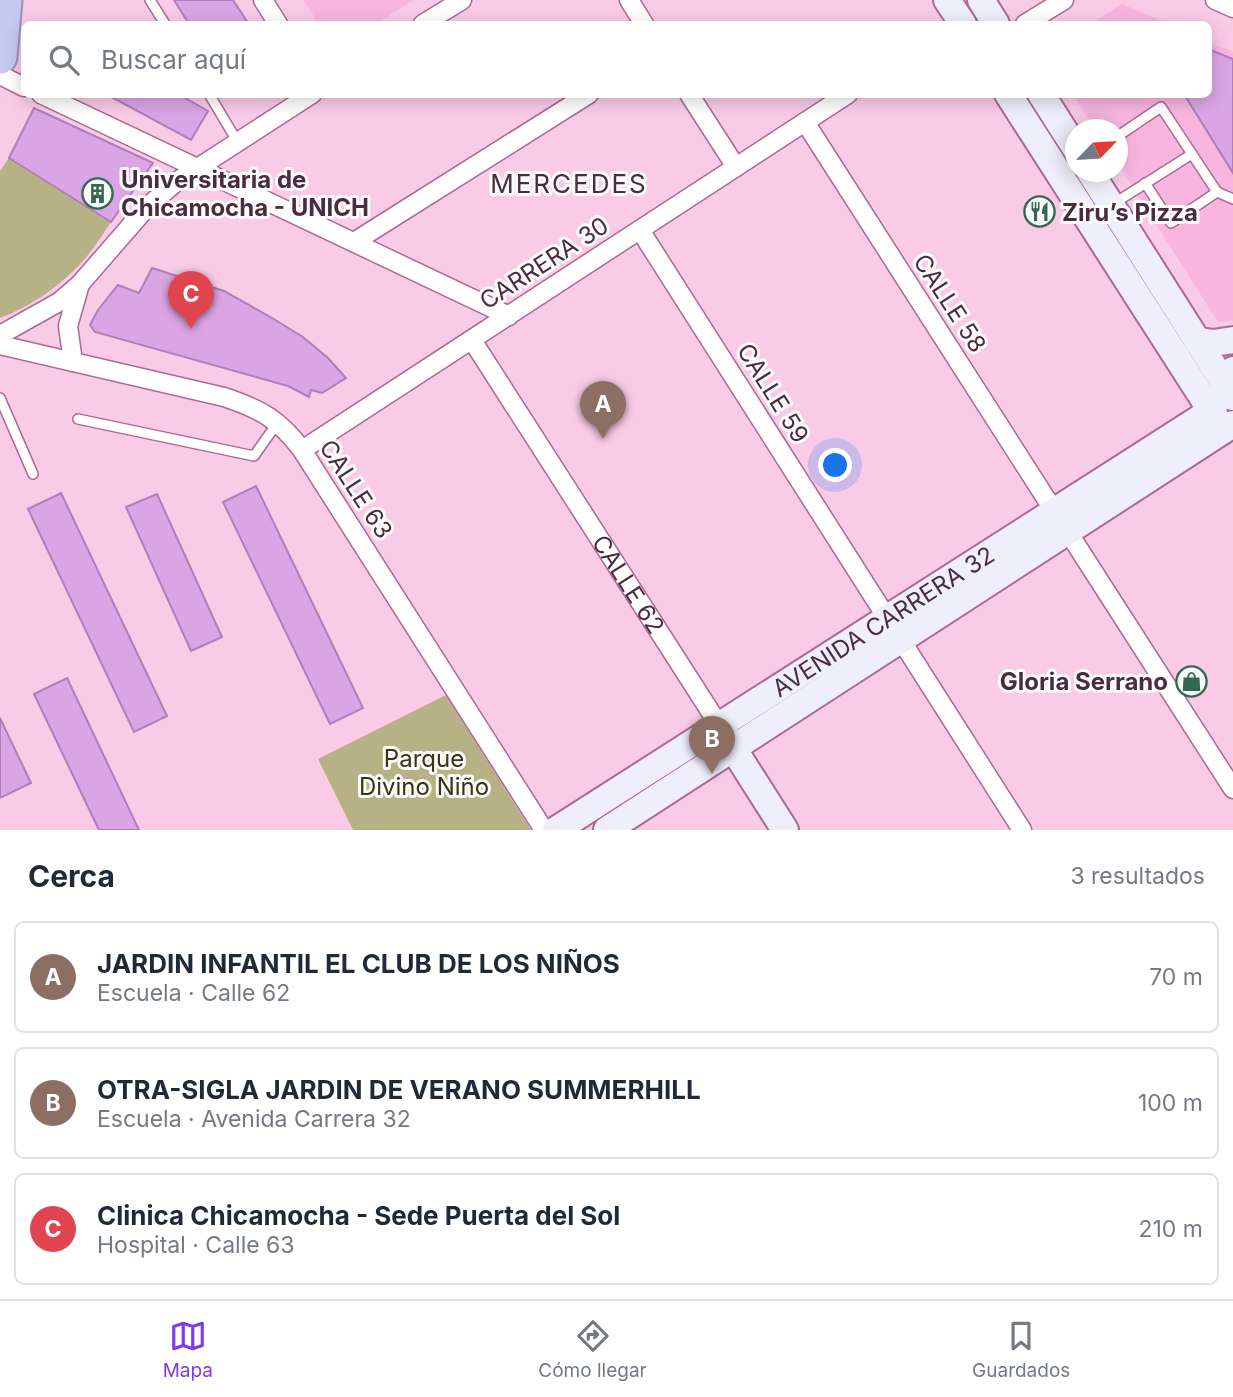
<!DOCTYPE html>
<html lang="es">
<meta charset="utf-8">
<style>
body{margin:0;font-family:Inter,sans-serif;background:#f2f2f3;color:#1f2937}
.compass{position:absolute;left:1065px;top:119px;width:63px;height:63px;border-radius:50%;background:#fff;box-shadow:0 4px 18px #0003;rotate:65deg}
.you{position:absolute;left:836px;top:466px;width:24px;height:24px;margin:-18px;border:5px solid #fff;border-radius:50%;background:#1a73e8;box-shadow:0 0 0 10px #1a73e833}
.badge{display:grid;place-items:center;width:46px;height:46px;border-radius:50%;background:#7c3aed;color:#fff;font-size:23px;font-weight:700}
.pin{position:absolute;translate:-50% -58px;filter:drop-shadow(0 2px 4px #0008)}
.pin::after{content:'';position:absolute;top:37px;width:24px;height:21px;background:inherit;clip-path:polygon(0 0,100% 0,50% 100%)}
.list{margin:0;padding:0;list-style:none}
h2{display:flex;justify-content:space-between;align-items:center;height:91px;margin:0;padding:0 28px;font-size:30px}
h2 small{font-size:23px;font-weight:400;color:#747a83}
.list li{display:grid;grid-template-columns:46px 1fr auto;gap:21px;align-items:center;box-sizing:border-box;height:112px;margin:0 14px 14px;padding:0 14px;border:2px solid #e0e1e3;border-radius:10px}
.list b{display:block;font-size:26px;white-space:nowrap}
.list p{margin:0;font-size:23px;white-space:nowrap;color:#747a83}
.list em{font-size:23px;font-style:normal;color:#747a83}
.icon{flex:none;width:38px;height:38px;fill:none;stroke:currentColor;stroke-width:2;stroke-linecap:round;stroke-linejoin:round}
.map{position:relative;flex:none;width:1233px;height:830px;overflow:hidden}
.search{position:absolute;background:#fff;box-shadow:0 4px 18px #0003;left:21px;right:21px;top:21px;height:77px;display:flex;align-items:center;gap:18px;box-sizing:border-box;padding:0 24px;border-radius:10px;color:#747a83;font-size:26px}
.sheet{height:469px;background:#fff}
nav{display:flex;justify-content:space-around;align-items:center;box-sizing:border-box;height:98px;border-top:2px solid #e0e1e3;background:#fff;font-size:19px;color:#747a83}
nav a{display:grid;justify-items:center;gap:4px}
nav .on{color:#7c3aed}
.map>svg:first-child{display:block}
</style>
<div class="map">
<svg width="1233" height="830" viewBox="0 0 1233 830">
<rect width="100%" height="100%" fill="#f9cbe7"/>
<g fill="#f8b6df">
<path d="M 303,0 L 414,0 L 376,24 L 319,24 Z"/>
<path d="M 1122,4 L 1169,24 L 1090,24 Z"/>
<path d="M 1209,42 L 1233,52 L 1233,321 L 1218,322 L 1118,164 L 1118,130 L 1095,129 L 1073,95 L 1208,94 Z"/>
</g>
<g fill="#b7b186">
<path d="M 9,158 L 111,222 C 102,235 93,250 82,262 C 60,286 30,307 0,318 L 0,171 Z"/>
<path d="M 446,695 L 531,830 L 353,830 L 318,759 Z"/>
</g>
<g fill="#dba5e5" stroke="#b17dba" stroke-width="2">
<path d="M 174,0 L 233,0 L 248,23 L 189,24 Z"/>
<path d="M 1208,49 L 1233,59 L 1233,173 L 1184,94 L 1208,94 Z"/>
<path d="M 106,94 L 178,94 L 208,111 L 191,140 Z"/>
<path d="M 34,108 L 153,163 L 111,222 L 9,158 Z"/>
<path d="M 152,268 L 224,291 L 272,318 L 303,337 L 328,358 L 346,378 L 322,393 L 311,390 L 309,397 L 288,386 L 95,332 L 90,325 L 98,310 L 118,285 L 139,293 Z"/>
<path d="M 256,486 L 363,708 L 330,724 L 223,502 Z"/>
<path d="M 61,493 L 167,716 L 134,732 L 28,509 Z"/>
<path d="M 157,494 L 222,637 L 191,651 L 126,507 Z"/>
<path d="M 67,678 L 139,830 L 99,830 L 34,694 Z"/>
<path d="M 0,718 L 31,783 L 0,798 Z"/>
</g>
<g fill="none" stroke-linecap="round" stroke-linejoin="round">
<defs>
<g id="lane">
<path d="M 150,0 L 165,24"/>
<path d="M 209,94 L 237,141"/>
<path d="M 1118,136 L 1161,107 L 1217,192 L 1171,223 L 1145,183"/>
<path d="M 1217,192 L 1233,199"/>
<path d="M 1113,204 L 1192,154"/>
<path d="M 0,398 L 33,474"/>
<path d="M 78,419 L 254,456 L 278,422"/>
</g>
<g id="street">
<path d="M 263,0 L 278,24"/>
<path d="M 629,0 L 644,24"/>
<path d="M 1215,0 L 1233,8"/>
<path d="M 423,24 L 462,0"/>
<path d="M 1025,24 L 1064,0"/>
<path d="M 0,75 L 24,87"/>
<path d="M 41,94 L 509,316"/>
<path d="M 689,94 L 736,167"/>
<path d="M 805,122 L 1054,511"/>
<path d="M 640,230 L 887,618"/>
<path d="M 354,242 L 589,94"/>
<path d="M 0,335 L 59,302 L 80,284 L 147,207 L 176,182 L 312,94"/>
<path id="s1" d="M 472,340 L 719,725"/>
<path d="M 0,345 L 224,397 C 260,409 279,419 302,450 L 544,830"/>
<path d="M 73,362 L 68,326 L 80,284"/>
<path d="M 302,450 L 848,94"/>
<path d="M 1068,532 L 1233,789"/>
<path d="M 901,640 L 1022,830"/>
</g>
<g id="secondary">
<path d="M 947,0 L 963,24"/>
<path d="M 981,0 L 996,24"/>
<path d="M 1008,94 L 1219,423"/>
<path d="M 1041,94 L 1076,149"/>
<path d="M 1090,172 L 1233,397"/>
<path d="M 1197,341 L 1213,343 L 1233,340"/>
<path d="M 724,734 L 785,830"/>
<path id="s2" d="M 556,830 L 1199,419 C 1217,405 1225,391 1233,370"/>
<path d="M 607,830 L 1233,424"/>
</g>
<path id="highway" d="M 0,57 L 5,0"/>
</defs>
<use href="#lane" stroke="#ad6895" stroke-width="12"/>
<use href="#street" stroke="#ad6895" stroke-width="21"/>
<use href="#secondary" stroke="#ad6895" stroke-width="30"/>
<use href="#highway" stroke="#9a92b3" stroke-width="37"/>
<use href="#lane" stroke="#fff" stroke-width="9"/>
<use href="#street" stroke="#fff" stroke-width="18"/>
<use href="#secondary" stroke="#eeeffb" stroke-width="26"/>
<use href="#highway" stroke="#c6c9f2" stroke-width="33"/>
</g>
<defs>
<symbol id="building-ring" viewBox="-11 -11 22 22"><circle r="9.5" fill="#fbfbfb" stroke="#336950" stroke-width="1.5"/><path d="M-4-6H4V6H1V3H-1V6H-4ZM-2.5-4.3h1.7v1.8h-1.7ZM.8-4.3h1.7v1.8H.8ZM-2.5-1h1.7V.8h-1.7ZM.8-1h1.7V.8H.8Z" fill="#336950"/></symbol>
<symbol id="restaurant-ring" viewBox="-11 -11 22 22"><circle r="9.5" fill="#fbfbfb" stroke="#336950" stroke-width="1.5"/><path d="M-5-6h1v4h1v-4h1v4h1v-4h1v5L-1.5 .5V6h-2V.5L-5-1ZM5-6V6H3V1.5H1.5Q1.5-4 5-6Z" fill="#336950"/></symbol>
<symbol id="shop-ring" viewBox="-11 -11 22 22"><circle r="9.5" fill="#fbfbfb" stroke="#336950" stroke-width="1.5"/><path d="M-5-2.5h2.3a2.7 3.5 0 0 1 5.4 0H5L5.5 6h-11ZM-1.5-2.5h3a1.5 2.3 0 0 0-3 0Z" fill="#336950"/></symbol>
</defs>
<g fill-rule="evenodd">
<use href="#building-ring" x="80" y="176" width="35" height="35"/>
<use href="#restaurant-ring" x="1022" y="194" width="35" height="35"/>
<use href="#shop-ring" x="1174" y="664" width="35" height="35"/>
</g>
<g text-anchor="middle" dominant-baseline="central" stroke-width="6" stroke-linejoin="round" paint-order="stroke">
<g font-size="24" font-weight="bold" fill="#492c3f" stroke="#fbfbfb" text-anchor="start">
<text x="121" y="179">Universitaria de<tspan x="121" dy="28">Chicamocha - UNICH</tspan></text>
<text x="1062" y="212">Ziru’s Pizza</text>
<text x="1168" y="681" text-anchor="end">Gloria Serrano</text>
</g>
<g font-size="24" fill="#492c3f" stroke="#fbfbfb">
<text transform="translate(544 263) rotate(-33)">CARRERA 30</text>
<text transform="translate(950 303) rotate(57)">CALLE 58</text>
<text transform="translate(773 393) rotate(58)">CALLE 59</text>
<text transform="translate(356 489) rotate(57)">CALLE 63</text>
<text stroke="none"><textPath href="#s1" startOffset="290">CALLE 62</textPath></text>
<text stroke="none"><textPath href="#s2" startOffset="388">AVENIDA CARRERA 32</textPath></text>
</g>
<g font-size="24" fill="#373313" stroke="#fbfbfb">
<text x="424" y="758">Parque<tspan x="424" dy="28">Divino Niño</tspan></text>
</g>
<g font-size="26" letter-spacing="2" fill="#492c3f" stroke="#fbfbfb">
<text x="569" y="183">MERCEDES</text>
</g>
</g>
</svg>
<svg class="compass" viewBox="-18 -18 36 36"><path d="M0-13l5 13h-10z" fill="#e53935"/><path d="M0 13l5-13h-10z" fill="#747a83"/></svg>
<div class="you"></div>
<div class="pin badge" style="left:603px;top:439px;background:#8d6e63">A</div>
<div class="pin badge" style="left:712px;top:774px;background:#8d6e63">B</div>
<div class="pin badge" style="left:191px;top:329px;background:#e0444e">C</div>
<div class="search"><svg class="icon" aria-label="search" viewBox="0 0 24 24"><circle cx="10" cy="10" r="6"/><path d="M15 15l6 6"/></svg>Buscar aquí</div>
</div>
<section class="sheet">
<h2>Cerca<small>3 resultados</small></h2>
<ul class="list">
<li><span class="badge" style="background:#8d6e63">A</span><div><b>JARDIN INFANTIL EL CLUB DE LOS NIÑOS</b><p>Escuela · Calle 62</p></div><em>70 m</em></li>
<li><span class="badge" style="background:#8d6e63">B</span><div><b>OTRA-SIGLA JARDIN DE VERANO SUMMERHILL</b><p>Escuela · Avenida Carrera 32</p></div><em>100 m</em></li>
<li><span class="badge" style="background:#e0444e">C</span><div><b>Clinica Chicamocha - Sede Puerta del Sol</b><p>Hospital · Calle 63</p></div><em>210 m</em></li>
</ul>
</section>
<nav>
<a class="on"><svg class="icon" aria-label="map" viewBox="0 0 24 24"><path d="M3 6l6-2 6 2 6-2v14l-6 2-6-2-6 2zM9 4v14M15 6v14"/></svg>Mapa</a>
<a><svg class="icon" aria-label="directions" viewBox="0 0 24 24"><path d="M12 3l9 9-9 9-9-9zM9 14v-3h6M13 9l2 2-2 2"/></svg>Cómo llegar</a>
<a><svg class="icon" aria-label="saved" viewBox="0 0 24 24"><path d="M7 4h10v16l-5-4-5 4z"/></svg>Guardados</a>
</nav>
